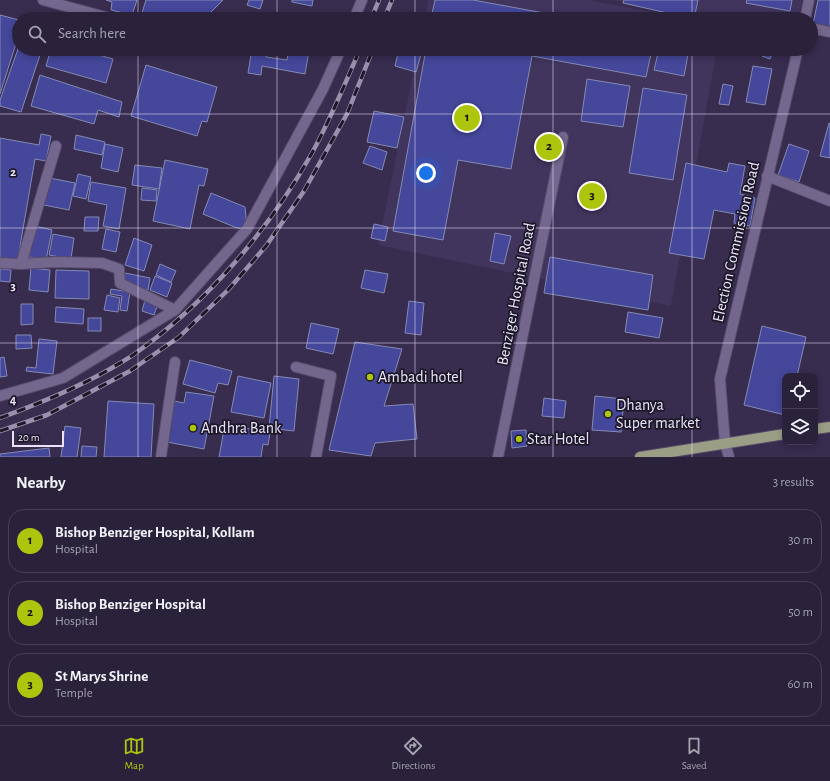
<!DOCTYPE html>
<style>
body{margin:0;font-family:"Alegreya Sans",sans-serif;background:#362e46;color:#f1f3f6}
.controls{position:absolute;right:12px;bottom:12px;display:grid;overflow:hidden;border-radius:8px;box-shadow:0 2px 6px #0003}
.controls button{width:36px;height:36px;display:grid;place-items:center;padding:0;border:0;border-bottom:1px solid #463e55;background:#2a213b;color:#f1f3f6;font:20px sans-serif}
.scale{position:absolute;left:12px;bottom:10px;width:52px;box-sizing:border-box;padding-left:4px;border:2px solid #eae4fb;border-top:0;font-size:11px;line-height:14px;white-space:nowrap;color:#eae4fb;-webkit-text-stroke:3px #1d1828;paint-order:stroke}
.you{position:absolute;left:426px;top:173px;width:14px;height:14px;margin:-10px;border:3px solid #fff;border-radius:50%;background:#1a73e8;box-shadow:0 0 0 6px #1a73e833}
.badge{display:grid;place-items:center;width:26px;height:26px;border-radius:50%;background:#adc60d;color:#111;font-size:13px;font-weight:700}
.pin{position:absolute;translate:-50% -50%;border:2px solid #fff;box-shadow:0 1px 4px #0006}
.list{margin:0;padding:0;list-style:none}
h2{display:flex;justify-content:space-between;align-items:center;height:52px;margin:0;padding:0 16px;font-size:17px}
h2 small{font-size:13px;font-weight:400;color:#a5a3af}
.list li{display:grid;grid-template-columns:26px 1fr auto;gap:12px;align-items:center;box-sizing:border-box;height:64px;margin:0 8px 8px;padding:0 8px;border:1px solid #463e55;border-radius:16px}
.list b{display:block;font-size:15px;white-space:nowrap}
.list p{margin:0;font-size:13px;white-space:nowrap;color:#a5a3af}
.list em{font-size:13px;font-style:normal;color:#a5a3af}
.icon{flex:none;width:22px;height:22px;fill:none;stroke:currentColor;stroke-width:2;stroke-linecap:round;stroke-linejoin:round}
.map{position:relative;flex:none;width:830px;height:457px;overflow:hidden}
.search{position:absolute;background:#2a213b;box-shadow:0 2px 6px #0003;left:12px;right:12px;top:12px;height:44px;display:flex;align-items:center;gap:10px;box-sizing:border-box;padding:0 14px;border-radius:22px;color:#a5a3af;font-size:15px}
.sheet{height:268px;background:#2a213b}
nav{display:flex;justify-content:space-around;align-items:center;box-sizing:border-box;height:56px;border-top:1px solid #463e55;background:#2a213b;font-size:11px;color:#a5a3af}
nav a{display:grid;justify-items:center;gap:2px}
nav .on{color:#adc60d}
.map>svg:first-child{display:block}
</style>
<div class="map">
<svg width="830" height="457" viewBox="0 0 830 457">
<rect width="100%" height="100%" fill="#382c4f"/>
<g fill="#41345d">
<path d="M 428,0 L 589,0 L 688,19 L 425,19 Z"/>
<path d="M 613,0 L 802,0 L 799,18 L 797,19 L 704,19 Z"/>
<path d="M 418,49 L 717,49 L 671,306 L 378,245 Z"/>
</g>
<g fill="#44479a" stroke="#848ab4">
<path d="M 106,0 L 137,0 L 132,15 L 111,10 L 112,2 Z"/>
<path d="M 146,0 L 223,0 L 211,12 L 232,19 L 140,19 Z"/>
<path d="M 249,0 L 263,0 L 260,9 L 247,5 Z"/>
<path d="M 292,0 L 313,0 L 312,6 L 292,2 Z"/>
<path d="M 435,0 L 473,0 L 577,19 L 431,19 Z"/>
<path d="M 624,0 L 698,0 L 694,19 L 623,3 Z"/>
<path d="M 747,0 L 792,0 L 790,11 L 746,3 Z"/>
<path d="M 818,0 L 830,0 L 830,28 L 813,24 Z"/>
<path d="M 0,15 L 19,20 L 19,34 L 0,94 Z"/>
<path d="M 19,46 L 19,49 L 42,49 L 21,112 L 0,106 L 0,100 Z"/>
<path d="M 51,49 L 78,49 L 113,59 L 106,83 L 46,66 Z"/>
<path d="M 252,49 L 268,49 L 266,57 L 287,60 L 289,49 L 309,51 L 305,74 L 262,66 L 261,75 L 248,73 Z"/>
<path d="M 399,49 L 421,54 L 416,72 L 395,66 Z"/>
<path d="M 426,49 L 652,49 L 646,77 L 532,56 L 511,169 L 458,160 L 443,240 L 393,231 Z"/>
<path d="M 659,49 L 689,49 L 684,76 L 654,70 Z"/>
<path d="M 765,49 L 774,49 L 770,59 L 762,56 Z"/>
<path d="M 146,65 L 217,87 L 207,122 L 202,121 L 197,136 L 131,116 Z"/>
<path d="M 753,66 L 772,69 L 765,105 L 746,102 Z"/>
<path d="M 40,75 L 122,102 L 119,117 L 98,110 L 94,124 L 31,106 Z"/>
<path d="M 587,79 L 630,86 L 623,127 L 581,121 Z"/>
<path d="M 723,84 L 733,86 L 729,105 L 719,104 Z"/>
<path d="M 643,88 L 687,95 L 673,180 L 629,173 Z"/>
<path d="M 374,111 L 404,117 L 397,148 L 367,142 Z"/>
<path d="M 829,123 L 830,124 L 830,158 L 820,156 Z"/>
<path d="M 41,134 L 51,136 L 46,161 L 35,159 L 17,264 L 0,261 L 0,138 L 39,145 Z"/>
<path d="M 76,135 L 105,142 L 102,155 L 74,149 Z"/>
<path d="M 105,144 L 123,148 L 118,172 L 101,168 Z"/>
<path d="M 789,144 L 809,151 L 799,182 L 778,175 Z"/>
<path d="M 370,146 L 387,152 L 382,170 L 363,163 Z"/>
<path d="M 165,160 L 208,169 L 204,186 L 199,185 L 190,229 L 153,221 Z"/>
<path d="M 686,163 L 727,172 L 729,163 L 745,166 L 740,194 L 755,198 L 750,226 L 734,223 L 735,214 L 714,210 L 704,259 L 669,253 Z"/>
<path d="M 135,165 L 162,168 L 159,189 L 132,185 Z"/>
<path d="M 78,174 L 91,177 L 86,199 L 73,196 Z"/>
<path d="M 50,178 L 75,183 L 69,210 L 44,205 Z"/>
<path d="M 91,182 L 126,188 L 119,229 L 103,226 L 107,205 L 88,201 Z"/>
<path d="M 142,188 L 157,190 L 156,201 L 141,200 Z"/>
<path d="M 211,193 L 245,207 L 247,229 L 237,228 L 203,214 Z"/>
<path d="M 85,217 L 99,217 L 98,231 L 84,231 Z"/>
<path d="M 374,224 L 388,227 L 385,241 L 371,238 Z"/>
<path d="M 35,226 L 52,230 L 46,260 L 29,257 Z"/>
<path d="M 106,229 L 120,232 L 116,252 L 102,249 Z"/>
<path d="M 495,233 L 511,236 L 504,264 L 490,261 Z"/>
<path d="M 53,234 L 74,238 L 71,259 L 49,255 Z"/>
<path d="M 134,238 L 152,245 L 144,271 L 125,265 Z"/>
<path d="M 550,257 L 653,275 L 648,310 L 544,293 Z"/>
<path d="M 160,264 L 176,271 L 171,282 L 156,275 Z"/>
<path d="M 31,268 L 50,270 L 48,292 L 29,290 Z"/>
<path d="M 0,269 L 11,270 L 10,282 L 0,281 Z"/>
<path d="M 56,270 L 89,271 L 89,299 L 55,298 Z"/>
<path d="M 365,270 L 388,274 L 384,293 L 361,288 Z"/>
<path d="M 120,272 L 150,278 L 148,290 L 117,284 Z"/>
<path d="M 155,276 L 172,283 L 167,297 L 150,290 Z"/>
<path d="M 111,289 L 130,292 L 127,311 L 120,310 L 122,296 L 110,294 Z"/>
<path d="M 107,295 L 120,298 L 118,312 L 104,310 Z"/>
<path d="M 145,300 L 158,304 L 154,315 L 142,311 Z"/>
<path d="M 409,301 L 424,303 L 421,335 L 405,333 Z"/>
<path d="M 21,304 L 33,304 L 33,324 L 21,325 Z"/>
<path d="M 56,307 L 84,309 L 83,324 L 55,322 Z"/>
<path d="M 628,312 L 663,318 L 659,338 L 625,332 Z"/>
<rect x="88" y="318" width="13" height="13"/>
<path d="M 311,323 L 339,329 L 333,354 L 306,348 Z"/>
<path d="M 762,326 L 806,337 L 797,376 L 785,376 L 785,415 L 744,405 Z"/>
<path d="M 16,335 L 31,335 L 32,348 L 16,349 Z"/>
<path d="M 39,339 L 57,341 L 53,374 L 26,371 L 27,367 L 36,368 Z"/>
<path d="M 355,342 L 402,349 L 384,406 L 413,404 L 417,439 L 375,443 L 371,456 L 329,450 Z"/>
<path d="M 4,357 L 7,376 L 0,377 L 0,358 Z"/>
<path d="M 190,360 L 232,371 L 228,385 L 218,383 L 215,393 L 183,384 Z"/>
<path d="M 238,376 L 271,383 L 264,418 L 231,412 Z"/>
<path d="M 274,376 L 299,379 L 294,431 L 269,428 Z"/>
<path d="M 186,392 L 214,396 L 204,449 L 167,442 L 174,401 L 184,403 Z"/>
<path d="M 595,396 L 624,399 L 621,432 L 592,430 Z"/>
<path d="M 544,398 L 566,401 L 564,418 L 542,416 Z"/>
<path d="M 108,401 L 154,404 L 151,457 L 104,457 Z"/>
<path d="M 225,424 L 270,433 L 268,445 L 263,444 L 261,457 L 219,457 Z"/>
<path d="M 65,426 L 81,428 L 77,457 L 61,457 Z"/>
<path d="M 526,430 L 527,446 L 512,448 L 511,431 Z"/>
<path d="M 82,446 L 97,447 L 96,457 L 81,457 Z"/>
<path d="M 49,448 L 50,457 L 0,457 L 0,454 Z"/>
</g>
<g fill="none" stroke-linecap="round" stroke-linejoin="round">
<defs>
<g id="minor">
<path d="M 43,0 L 113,19"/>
<path d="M 354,19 L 362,0"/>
<path d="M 805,19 L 809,0"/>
<path d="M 811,28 L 830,32"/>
<path d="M 767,176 L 830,201"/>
<path d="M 0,263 L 21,264 L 56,262 L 102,263 L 119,269 L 120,283 L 175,310"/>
<path d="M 21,264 L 56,146"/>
<path d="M 296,367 L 331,376 L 316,457"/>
<path d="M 0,396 L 63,378 L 175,310 L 247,229 L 323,89 L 341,49"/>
<path d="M 161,457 L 175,362"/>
<path d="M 498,457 L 563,137"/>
<path d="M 729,457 L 725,443 L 720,379 L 798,49"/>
</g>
<g id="major">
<path d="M 815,429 L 830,427"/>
<path d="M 640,457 L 785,434"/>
</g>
</defs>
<use href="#minor" stroke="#554968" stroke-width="12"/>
<use href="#major" stroke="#554968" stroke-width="12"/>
<use href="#minor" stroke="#73678e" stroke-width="10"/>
<use href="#major" stroke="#9a9e85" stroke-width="10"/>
<defs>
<g id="rail">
<path d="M 371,19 L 379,0"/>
<path d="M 384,19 L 392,0"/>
<path d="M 0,418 C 38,404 75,389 110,369 C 118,364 126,360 133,355 C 207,303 268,231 312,153 C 330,120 345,84 360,49"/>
<path d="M 0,431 L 47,415 L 130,371 L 179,337 L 228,290 L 266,246 L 304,191 L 347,114 L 373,49"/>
</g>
</defs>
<use href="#rail" stroke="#9990ad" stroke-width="4.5"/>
<use href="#rail" stroke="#1d1828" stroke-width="3" stroke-dasharray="9" stroke-linecap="butt"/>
</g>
<path fill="none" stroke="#eae4fb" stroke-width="1" stroke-opacity="0.55" d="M 138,0 L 138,19M 277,0 L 277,19M 415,0 L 415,19M 553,0 L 553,19M 692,0 L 692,19M 138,49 L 138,457M 277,49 L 277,457M 415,49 L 415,457M 553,49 L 553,457M 692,49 L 692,457M 0,114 L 830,114M 0,228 L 830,228M 0,343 L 830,343"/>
<g fill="#adc60d" stroke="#1d1828" stroke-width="1.5">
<circle cx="370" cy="377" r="4"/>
<circle cx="608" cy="414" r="4"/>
<circle cx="193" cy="428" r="4"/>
<circle cx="519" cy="439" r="4"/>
</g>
<g text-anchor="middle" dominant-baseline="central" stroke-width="3.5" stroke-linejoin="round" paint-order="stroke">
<g font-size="16" fill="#eae4fb" stroke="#1d1828">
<text transform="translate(736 242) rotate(-77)">Election Commission Road</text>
<text transform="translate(516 294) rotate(-79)">Benziger Hospital Road</text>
</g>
<g font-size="16" fill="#eae4fb" stroke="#1d1828" text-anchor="start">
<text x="378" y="377">Ambadi hotel</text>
<text x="616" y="405">Dhanya<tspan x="616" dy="18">Super market</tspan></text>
<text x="201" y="428">Andhra Bank</text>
<text x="527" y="439">Star Hotel</text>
</g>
</g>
<g font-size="13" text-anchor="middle" font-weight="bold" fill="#eae4fb" stroke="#1d1828" stroke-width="3.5" stroke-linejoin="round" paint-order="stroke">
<text x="13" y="176">2</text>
<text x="13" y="290">3</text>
<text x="13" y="404">4</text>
</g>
</svg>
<div class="controls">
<button><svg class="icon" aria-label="locate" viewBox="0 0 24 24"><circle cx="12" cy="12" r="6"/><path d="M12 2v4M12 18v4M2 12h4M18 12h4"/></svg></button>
<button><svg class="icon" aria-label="layers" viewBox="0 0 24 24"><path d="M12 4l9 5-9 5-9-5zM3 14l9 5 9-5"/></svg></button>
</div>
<div class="scale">20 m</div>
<div class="you"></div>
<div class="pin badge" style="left:467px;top:118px">1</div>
<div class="pin badge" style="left:549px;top:147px">2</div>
<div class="pin badge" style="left:592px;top:196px">3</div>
<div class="search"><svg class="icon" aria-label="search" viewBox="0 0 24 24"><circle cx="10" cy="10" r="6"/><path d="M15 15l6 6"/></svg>Search here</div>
</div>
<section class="sheet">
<h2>Nearby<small>3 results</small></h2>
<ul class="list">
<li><span class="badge">1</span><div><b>Bishop Benziger Hospital, Kollam</b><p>Hospital</p></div><em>30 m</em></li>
<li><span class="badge">2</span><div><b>Bishop Benziger Hospital</b><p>Hospital</p></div><em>50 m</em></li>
<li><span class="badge">3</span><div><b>St Marys Shrine</b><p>Temple</p></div><em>60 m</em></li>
</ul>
</section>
<nav>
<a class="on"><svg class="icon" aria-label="map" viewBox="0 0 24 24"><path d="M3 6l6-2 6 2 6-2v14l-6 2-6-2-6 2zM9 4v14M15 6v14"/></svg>Map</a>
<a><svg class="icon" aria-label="directions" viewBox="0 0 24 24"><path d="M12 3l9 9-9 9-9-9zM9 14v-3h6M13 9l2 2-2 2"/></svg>Directions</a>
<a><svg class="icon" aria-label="saved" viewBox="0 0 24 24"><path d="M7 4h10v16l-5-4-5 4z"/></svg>Saved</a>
</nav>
